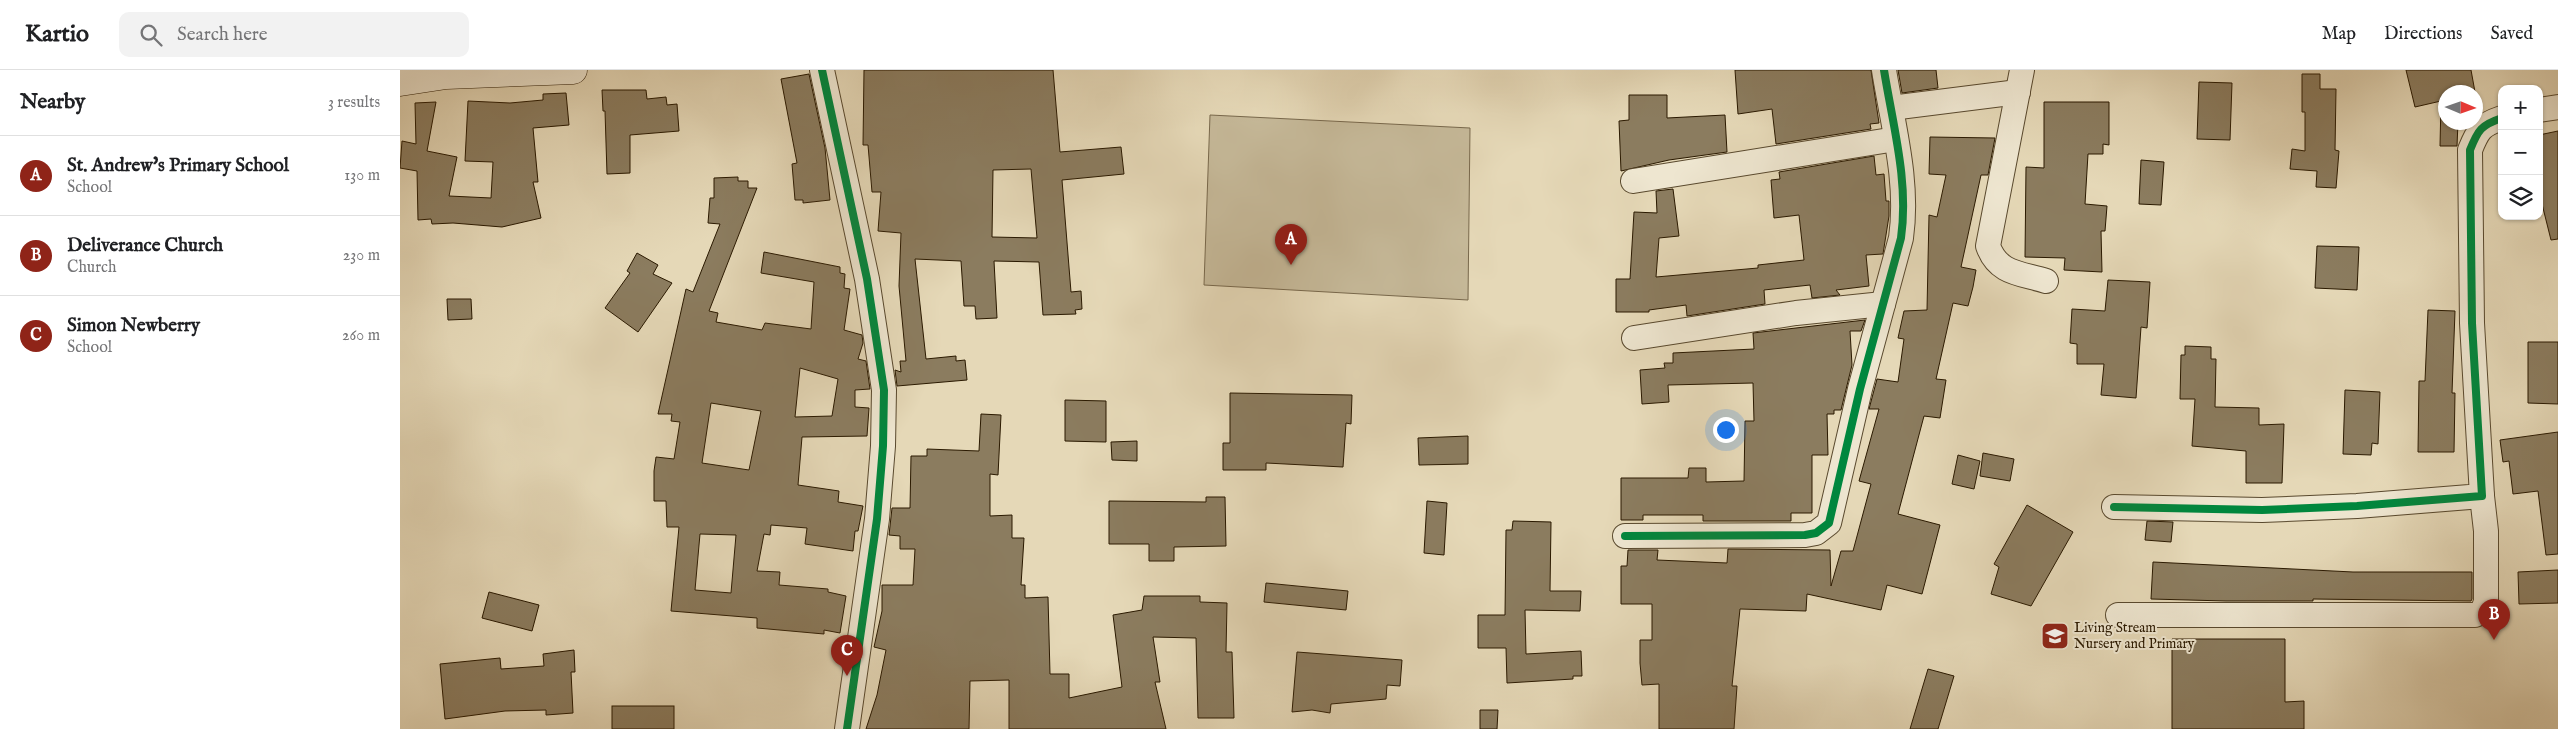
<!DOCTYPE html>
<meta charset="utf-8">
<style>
body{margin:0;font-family:"IM FELL English",serif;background:#f2f2f2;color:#202124}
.controls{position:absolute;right:15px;top:15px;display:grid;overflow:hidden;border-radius:10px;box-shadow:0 1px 4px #0004}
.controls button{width:45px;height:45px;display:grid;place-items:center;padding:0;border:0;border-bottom:1px solid #e0e0e0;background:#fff;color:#202124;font:25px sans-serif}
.compass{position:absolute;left:2038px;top:15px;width:45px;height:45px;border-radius:50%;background:#fff;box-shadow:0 1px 4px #0004;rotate:92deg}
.you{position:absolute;left:1325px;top:359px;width:18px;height:18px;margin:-12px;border:4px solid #fff;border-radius:50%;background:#1a73e8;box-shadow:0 0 0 8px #1a73e833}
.badge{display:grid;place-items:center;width:32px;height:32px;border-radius:50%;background:#8f2418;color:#fff;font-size:16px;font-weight:700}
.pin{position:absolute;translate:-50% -41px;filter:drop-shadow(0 1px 2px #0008)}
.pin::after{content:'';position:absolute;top:26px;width:18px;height:15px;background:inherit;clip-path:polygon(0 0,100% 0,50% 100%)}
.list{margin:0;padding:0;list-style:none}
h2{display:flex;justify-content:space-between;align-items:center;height:65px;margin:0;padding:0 20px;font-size:21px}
h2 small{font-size:16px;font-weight:400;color:#757577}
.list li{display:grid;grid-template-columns:32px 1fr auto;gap:15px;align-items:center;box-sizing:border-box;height:80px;padding:0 20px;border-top:1px solid #e0e0e0}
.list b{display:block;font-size:19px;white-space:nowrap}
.list p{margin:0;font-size:16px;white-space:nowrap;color:#757577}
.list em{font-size:16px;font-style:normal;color:#757577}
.icon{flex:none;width:28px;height:28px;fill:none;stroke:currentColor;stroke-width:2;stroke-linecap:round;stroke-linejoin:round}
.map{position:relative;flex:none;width:2158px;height:659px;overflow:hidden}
header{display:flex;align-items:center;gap:30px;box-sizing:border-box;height:70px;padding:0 25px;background:#fff;border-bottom:1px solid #e0e0e0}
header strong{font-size:24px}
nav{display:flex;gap:28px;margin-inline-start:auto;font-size:18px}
.search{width:350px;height:45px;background:#f2f2f2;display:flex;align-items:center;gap:12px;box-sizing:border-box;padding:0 18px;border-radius:10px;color:#757577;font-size:19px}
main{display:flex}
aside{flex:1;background:#fff}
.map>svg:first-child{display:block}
</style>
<header>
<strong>Kartio</strong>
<div class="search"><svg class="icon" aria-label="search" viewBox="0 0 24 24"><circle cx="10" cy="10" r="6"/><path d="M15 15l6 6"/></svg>Search here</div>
<nav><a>Map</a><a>Directions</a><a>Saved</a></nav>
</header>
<main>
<aside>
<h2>Nearby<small>3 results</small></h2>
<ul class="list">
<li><span class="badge">A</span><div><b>St. Andrew's Primary School</b><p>School</p></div><em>130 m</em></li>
<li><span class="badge">B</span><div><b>Deliverance Church</b><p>Church</p></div><em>230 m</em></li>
<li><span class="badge">C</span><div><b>Simon Newberry</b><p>School</p></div><em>260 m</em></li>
</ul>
</aside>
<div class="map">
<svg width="2158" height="659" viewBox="0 0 2158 659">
<rect width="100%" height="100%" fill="#e5d8b7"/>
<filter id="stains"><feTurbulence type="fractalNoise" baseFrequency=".004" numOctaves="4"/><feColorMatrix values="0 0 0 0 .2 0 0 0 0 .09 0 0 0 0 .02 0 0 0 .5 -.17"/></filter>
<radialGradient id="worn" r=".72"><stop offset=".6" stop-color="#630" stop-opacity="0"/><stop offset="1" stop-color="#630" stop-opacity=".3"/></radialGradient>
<path fill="#c5b898" stroke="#78684c" d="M 810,45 L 1070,58 L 1068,230 L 804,215 Z"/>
<g fill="#8b7c5f" stroke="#2a1900" fill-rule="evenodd">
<path d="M 464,0 L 653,0 L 660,82 L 721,77 L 724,104 L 662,110 L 671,222 L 681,221 L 682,239 L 675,240 L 676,244 L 643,245 L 639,192 L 594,191 L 597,248 L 576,249 L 575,236 L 564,236 L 561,191 L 515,189 L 526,289 L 556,286 L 556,291 L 565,290 L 567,310 L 497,316 L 495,300 L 501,302 L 500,291 L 506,291 L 499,216 L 501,163 L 478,161 L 481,122 L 472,122 L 468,75 L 463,75 ZM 631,99 L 637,168 L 592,167 L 593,100 Z"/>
<path d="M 1335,0 L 1471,0 L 1479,53 L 1470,54 L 1471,59 L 1376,74 L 1372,39 L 1338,44 Z"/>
<path d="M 1498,0 L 1536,0 L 1538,18 L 1502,23 Z"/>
<path d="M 2006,0 L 2071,0 L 2075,22 L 2046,22 L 2046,52 L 2058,52 L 2057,76 L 2040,76 L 2041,31 L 2015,37 Z"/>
<path d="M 409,4 L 425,78 L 430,130 L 403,133 L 403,130 L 395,130 L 392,94 L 397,93 L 381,9 Z"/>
<path d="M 1902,4 L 1920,4 L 1920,19 L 1936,19 L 1935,80 L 1939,81 L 1936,118 L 1916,117 L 1917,101 L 1890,99 L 1892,79 L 1905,81 L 1905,42 L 1902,42 Z"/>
<path d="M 1799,12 L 1832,13 L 1830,70 L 1797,69 Z"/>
<path d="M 202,20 L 246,20 L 247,29 L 266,27 L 267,35 L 277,34 L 279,61 L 230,65 L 230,103 L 207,104 L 205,41 L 203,41 Z"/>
<path d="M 166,23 L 169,55 L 133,58 L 138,112 L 133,112 L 141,148 L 102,157 L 53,153 L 32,154 L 31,149 L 18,150 L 17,101 L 0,98 L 2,71 L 16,74 L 15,33 L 36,32 L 27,81 L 57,87 L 49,126 L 91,128 L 93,92 L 65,91 L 68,31 L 110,33 L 143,30 L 143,24 Z"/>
<path d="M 1229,25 L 1267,25 L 1267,48 L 1325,45 L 1327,82 L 1269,90 L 1221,101 L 1219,51 L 1229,50 Z"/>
<path d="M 1644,32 L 1709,32 L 1709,75 L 1703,74 L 1703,84 L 1688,84 L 1685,134 L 1707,136 L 1705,161 L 1701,161 L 1702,202 L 1664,200 L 1665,188 L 1625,187 L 1626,97 L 1644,98 Z"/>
<path d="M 2158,61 L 2158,169 L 2151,170 L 2139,122 L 2139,65 Z"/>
<path d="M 1530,67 L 1595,68 L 1588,105 L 1581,105 L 1561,197 L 1576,200 L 1573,217 L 1568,236 L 1553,233 L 1536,309 L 1546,310 L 1540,348 L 1524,346 L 1498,444 L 1540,455 L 1522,524 L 1487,515 L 1481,540 L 1407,524 L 1406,541 L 1340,539 L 1332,616 L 1337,616 L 1334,659 L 1259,659 L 1259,614 L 1242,615 L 1240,593 L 1240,570 L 1252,570 L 1252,534 L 1221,534 L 1221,496 L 1227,496 L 1228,480 L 1258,480 L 1257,490 L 1327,493 L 1328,479 L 1430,480 L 1431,516 L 1441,481 L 1453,481 L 1471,414 L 1459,411 L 1479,339 L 1469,339 L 1477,309 L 1498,312 L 1504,269 L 1498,268 L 1504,241 L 1527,240 L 1529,145 L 1537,147 L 1546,105 L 1529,104 Z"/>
<path d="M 1474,86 L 1476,105 L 1484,104 L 1486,131 L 1489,131 L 1489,146 L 1483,184 L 1466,185 L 1469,216 L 1436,220 L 1440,225 L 1412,228 L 1410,215 L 1364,220 L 1365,234 L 1287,246 L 1286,235 L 1249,240 L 1249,242 L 1216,242 L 1216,209 L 1230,209 L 1234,142 L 1257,143 L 1256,121 L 1273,119 L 1279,166 L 1259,168 L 1256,207 L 1358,198 L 1358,195 L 1404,190 L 1399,145 L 1374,148 L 1371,110 L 1380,109 L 1379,102 Z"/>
<path d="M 1741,90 L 1764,92 L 1761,135 L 1739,134 Z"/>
<path d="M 338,107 L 338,111 L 348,111 L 348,118 L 357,118 L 309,241 L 318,243 L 316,252 L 362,260 L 365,253 L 411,259 L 414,212 L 361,203 L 364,182 L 440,197 L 440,203 L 445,204 L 444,218 L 450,219 L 444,260 L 462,265 L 463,273 L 458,289 L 466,291 L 470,319 L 455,320 L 455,337 L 469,338 L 467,366 L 402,367 L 398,415 L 439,421 L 438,432 L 463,436 L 458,461 L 455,461 L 453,481 L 405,474 L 407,458 L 371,455 L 370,465 L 364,464 L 357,501 L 380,502 L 379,515 L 428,519 L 428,522 L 446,526 L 440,563 L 424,560 L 424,564 L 357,558 L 357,548 L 271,541 L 279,457 L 267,457 L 266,431 L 254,431 L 254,401 L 256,387 L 274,389 L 280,352 L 271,351 L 272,344 L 258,344 L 286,219 L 293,222 L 320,154 L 308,153 L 310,128 L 314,128 L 314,108 ZM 400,298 L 438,309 L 432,346 L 395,347 ZM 311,333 L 361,341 L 349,400 L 302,393 ZM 300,464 L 336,465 L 331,523 L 295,520 Z"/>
<path d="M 1917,176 L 1959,177 L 1957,220 L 1915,218 Z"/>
<path d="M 237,183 L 258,195 L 253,204 L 272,213 L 238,262 L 205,238 L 230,203 L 227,201 Z"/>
<path d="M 1708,210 L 1750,212 L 1747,258 L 1741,257 L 1736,328 L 1701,325 L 1704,294 L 1677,294 L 1677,274 L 1670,273 L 1672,239 L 1705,241 Z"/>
<path d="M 47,229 L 71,229 L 72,249 L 48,250 Z"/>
<path d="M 2028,240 L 2055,241 L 2052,323 L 2055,323 L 2054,382 L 2018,382 L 2019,311 L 2025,311 Z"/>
<path d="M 1465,250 L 1461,261 L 1450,261 L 1452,295 L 1441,340 L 1434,340 L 1434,344 L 1427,344 L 1428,385 L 1412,385 L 1412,443 L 1391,443 L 1391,451 L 1303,451 L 1303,445 L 1243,445 L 1243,450 L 1221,450 L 1221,408 L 1288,408 L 1289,398 L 1306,398 L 1306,412 L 1344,411 L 1345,351 L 1354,351 L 1353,313 L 1268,315 L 1269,332 L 1242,334 L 1240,300 L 1265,298 L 1264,293 L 1273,293 L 1273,283 L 1354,279 L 1353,263 Z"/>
<path d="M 2128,272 L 2158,272 L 2158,334 L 2128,333 Z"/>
<path d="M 1785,276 L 1811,277 L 1811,289 L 1816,289 L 1815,337 L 1859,338 L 1859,355 L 1884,354 L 1882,413 L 1846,413 L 1846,381 L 1792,376 L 1795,329 L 1780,329 L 1781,285 L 1785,285 Z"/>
<path d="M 1945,320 L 1980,322 L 1978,374 L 1972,373 L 1971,385 L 1943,384 Z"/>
<path d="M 830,323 L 952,325 L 951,354 L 946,353 L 943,397 L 866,393 L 866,400 L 823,400 L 823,373 L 830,373 Z"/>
<path d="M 665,330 L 706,331 L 706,372 L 665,371 Z"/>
<path d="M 581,344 L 601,345 L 598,405 L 590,404 L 590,446 L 612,445 L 612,468 L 624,468 L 621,515 L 625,515 L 625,528 L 648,527 L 650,604 L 669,604 L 669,628 L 722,617 L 713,545 L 742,540 L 744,526 L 800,526 L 800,532 L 827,533 L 826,582 L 832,582 L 834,648 L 798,648 L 796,568 L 753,567 L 760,612 L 755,612 L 766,659 L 609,659 L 609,610 L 570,611 L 569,659 L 466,659 L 477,625 L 486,580 L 474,577 L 482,541 L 482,515 L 513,515 L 515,479 L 500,479 L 500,466 L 489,465 L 492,438 L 510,438 L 511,386 L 527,386 L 527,379 L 579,381 Z"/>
<path d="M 2158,362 L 2158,484 L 2146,485 L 2138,421 L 2113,424 L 2109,391 L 2103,392 L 2100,370 Z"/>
<path d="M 1068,366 L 1068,394 L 1019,395 L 1018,368 Z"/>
<path d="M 737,371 L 737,391 L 712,390 L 711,372 Z"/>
<path d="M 1583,383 L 1614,389 L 1610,411 L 1580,406 Z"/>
<path d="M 1558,385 L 1580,391 L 1574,419 L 1552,414 Z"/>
<path d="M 806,427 L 825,427 L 826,476 L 774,477 L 774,491 L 749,491 L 749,474 L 709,474 L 709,431 L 806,432 Z"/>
<path d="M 1027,431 L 1047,433 L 1044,485 L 1024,483 Z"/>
<path d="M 1627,435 L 1673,462 L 1631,536 L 1591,524 L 1599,497 L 1594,494 Z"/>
<path d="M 1113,451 L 1151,452 L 1150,521 L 1181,521 L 1180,541 L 1125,540 L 1126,584 L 1181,581 L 1182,606 L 1173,606 L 1173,609 L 1107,613 L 1106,578 L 1078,578 L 1078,545 L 1105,545 L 1106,460 L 1112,460 Z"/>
<path d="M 1747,451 L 1773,452 L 1771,472 L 1745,470 Z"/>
<path d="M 1753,492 L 1953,502 L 2072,502 L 2072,529 L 2071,531 L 1913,529 L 1913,531 L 1826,531 L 1751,529 Z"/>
<path d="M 2158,500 L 2158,533 L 2119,534 L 2118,502 Z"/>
<path d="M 866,513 L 948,521 L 946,540 L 864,532 Z"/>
<path d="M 89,522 L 139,535 L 132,561 L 82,548 Z"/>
<path d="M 1772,569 L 1885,569 L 1885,632 L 1904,631 L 1904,659 L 1772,659 Z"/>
<path d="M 174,580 L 175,602 L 171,602 L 173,643 L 146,645 L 146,640 L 105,641 L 45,649 L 40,594 L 100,588 L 101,599 L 144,596 L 143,584 Z"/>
<path d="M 897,582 L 1002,590 L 1000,616 L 987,615 L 986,629 L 931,634 L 930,643 L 912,640 L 892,642 Z"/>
<path d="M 1528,599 L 1554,606 L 1538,659 L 1510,659 Z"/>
<rect x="212" y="636" width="62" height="23"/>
<path d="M 1080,640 L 1098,640 L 1097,659 L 1080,659 Z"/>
</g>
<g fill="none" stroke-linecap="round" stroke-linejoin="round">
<defs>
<g id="street">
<path d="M 422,0 L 467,209 L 484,320 L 483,376 L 477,449 L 447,659"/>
<path d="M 1622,0 L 1588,176 C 1598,204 1620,203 1646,211"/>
<path d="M 1491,38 L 1618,22"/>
<path d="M 2139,40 L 2158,37"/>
<path d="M 1233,111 L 1496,69"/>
<path d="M 1234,268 L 1396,243 L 1483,234"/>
<path d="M 1714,437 L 1862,440 L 1957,436 L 2082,426 L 2072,253 L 2070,80 C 2078,60 2081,55 2102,48"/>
<path d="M 1225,466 L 1405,465 L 1416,463 L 1429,453 L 1460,319 L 1501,168 C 1509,112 1493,56 1484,0"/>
<path d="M 1718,545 L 2075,545 L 2082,542 L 2086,532 L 2086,461 L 2082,426"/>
</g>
<path id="secondary" d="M 0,12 L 46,5 L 173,0"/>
</defs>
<use href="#street" stroke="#59492e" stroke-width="26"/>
<use href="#secondary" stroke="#2a1900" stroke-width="29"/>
<use href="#street" stroke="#eee6d0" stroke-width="24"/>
<use href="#secondary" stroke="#eee6d0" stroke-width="28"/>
<defs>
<g id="cycleway">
<path d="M 422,0 L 467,209 L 484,320 L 483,376 L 477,449 L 447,659"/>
<path d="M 1714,437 L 1862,440 L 1957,436 L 2082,426 L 2072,253 L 2070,80 C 2078,60 2081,55 2102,48"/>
<path d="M 1225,466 L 1405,465 L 1416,463 L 1429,453 L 1460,319 L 1501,168 C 1509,112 1493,56 1484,0"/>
</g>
</defs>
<use href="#cycleway" stroke="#eee6d0" stroke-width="11"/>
<use href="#cycleway" stroke="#00873e" stroke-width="8"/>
</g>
<defs>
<symbol id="school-square" viewBox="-11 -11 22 22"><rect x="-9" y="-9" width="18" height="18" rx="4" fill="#8f2418" stroke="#eee6d0"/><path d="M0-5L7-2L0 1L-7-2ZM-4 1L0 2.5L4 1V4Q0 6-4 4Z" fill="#fff"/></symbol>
</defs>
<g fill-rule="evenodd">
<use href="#school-square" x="1639" y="550" width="32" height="32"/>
</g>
<g text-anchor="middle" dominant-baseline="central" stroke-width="4" stroke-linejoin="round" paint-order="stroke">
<g font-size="14" fill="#2a1900" stroke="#eee6d0" text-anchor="start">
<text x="1674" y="558">Living Stream<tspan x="1674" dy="16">Nursery and Primary</tspan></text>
</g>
</g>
<rect width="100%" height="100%" filter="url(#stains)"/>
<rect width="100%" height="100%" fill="url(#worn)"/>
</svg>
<div class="controls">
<button>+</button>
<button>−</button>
<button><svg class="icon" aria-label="layers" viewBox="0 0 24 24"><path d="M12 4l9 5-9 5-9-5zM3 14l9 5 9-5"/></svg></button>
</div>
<svg class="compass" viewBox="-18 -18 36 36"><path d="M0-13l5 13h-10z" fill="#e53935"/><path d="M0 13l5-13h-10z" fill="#757577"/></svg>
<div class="you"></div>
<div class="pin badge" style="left:891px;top:195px">A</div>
<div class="pin badge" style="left:2094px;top:570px">B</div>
<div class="pin badge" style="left:447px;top:606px">C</div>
</div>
</main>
